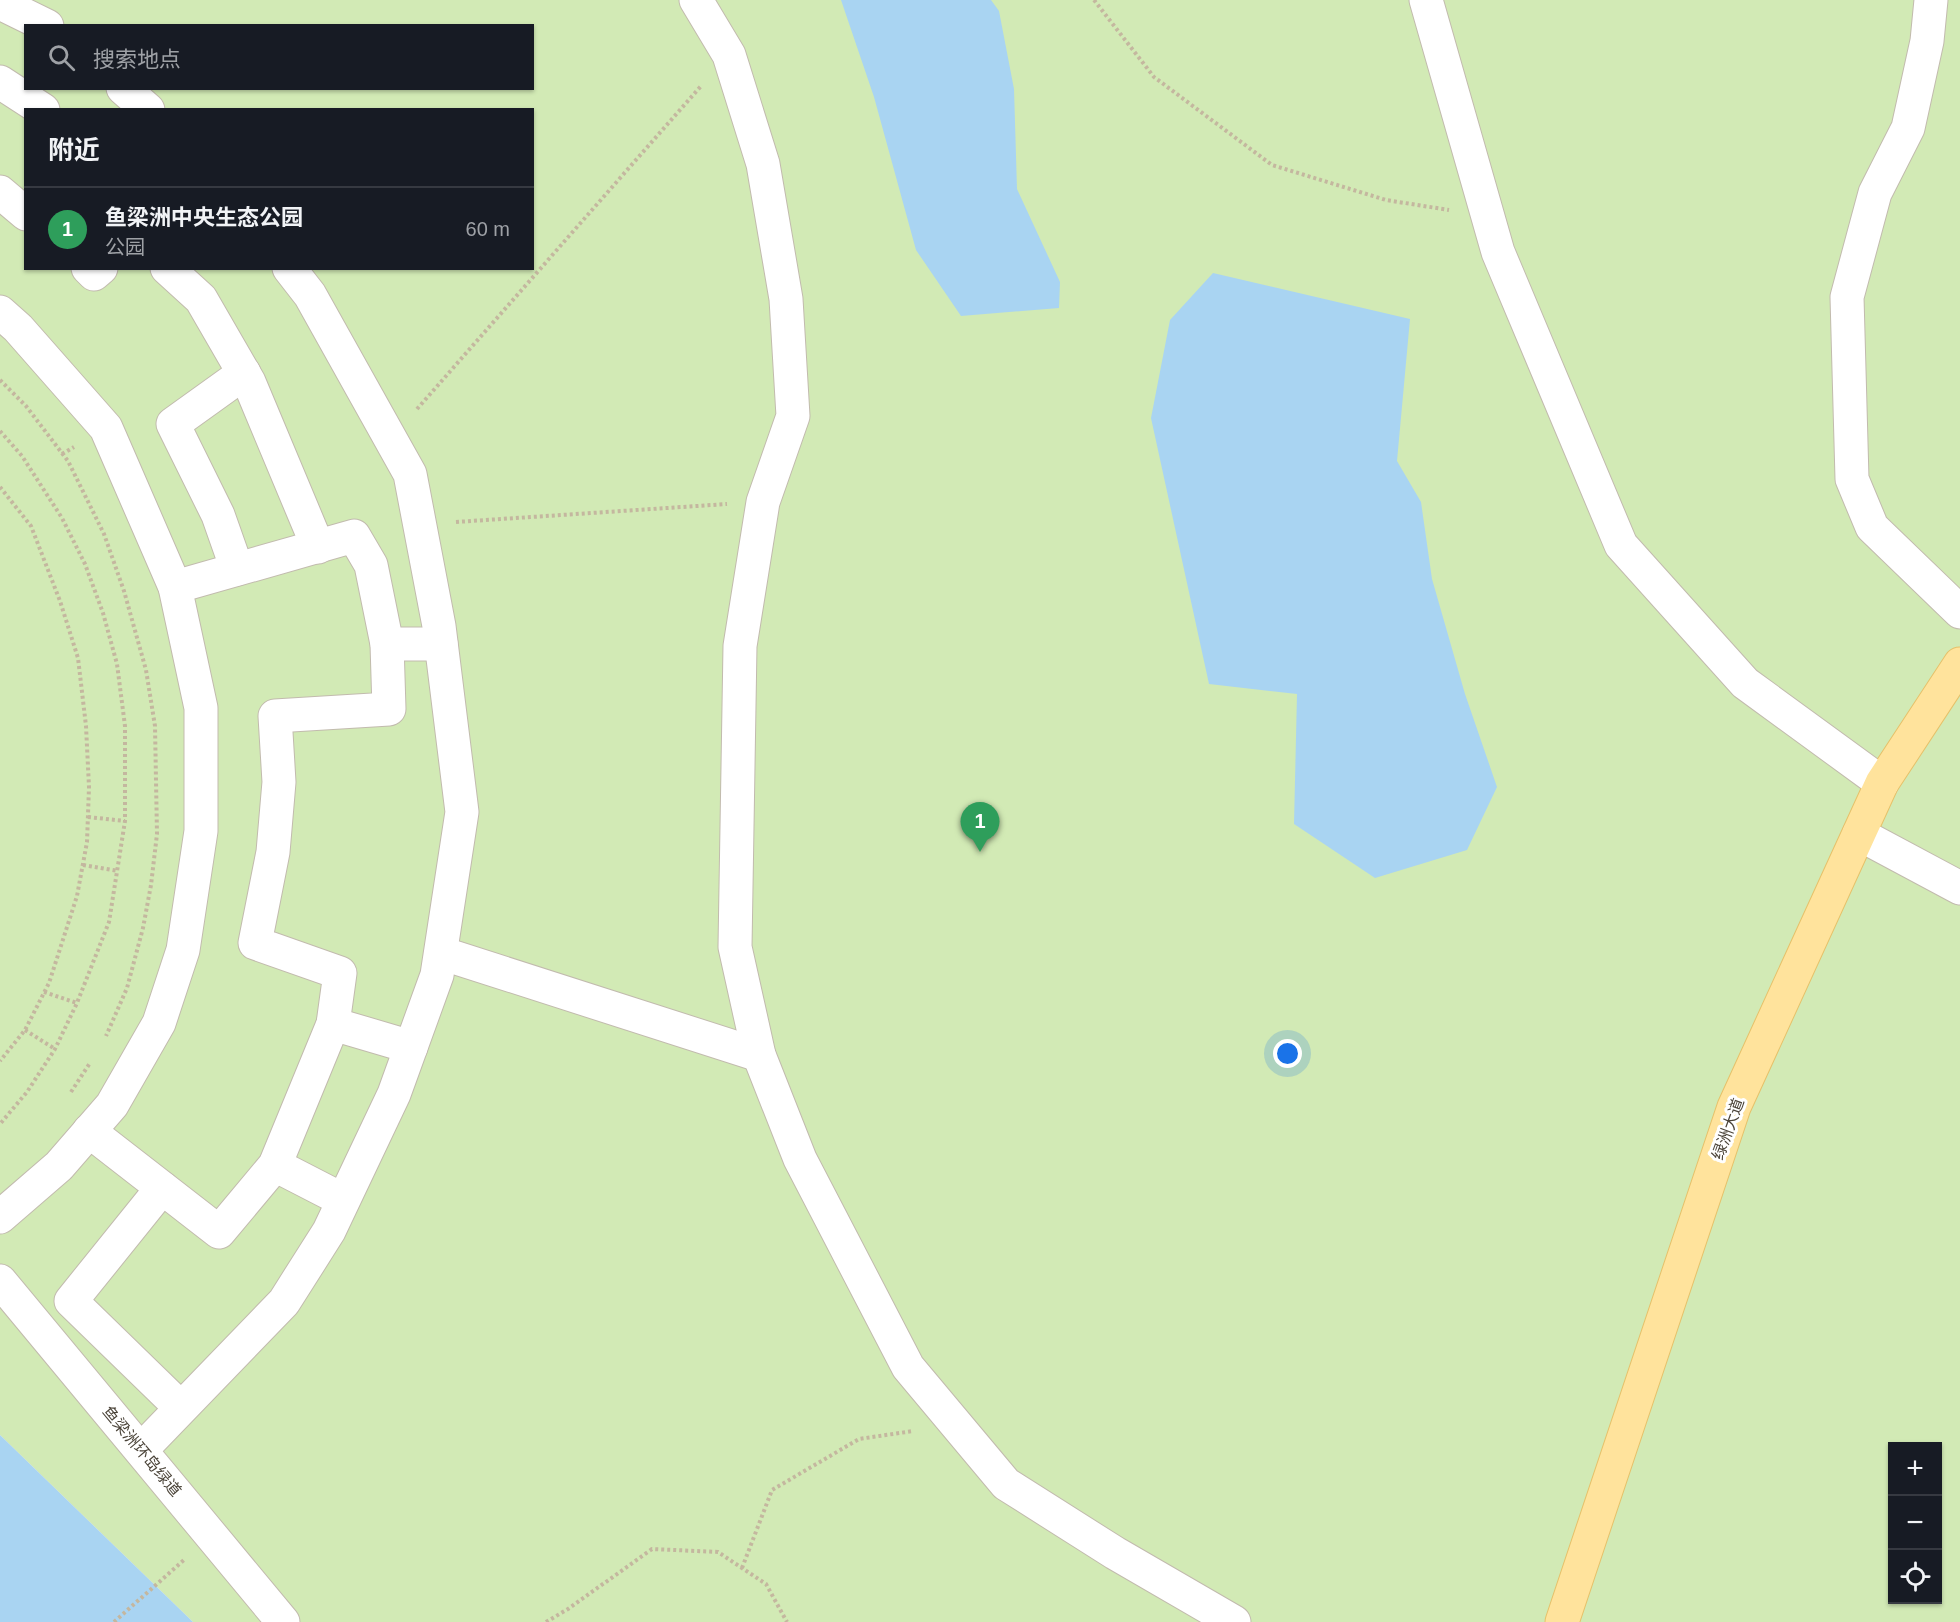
<!DOCTYPE html>
<html lang="zh">
<meta charset="utf-8">
<style>
body{margin:0;font-family:Arial,"Noto Sans SC",sans-serif;background:#242831;color:#f1f3f6}
.controls{position:absolute;right:18px;bottom:18px;display:grid;overflow:hidden;border-radius:0px;box-shadow:0 2px 4px #0004}
.controls button{width:54px;height:54px;display:grid;place-items:center;padding:0;border:0;border-bottom:2px solid #363941;background:#171b24;color:#f1f3f6;font:30px sans-serif}
.you{position:absolute;left:1288px;top:1054px;width:21px;height:21px;margin:-15px;border:4px solid #fff;border-radius:50%;background:#1a73e8;box-shadow:0 0 0 9px #1a73e833}
.badge{display:grid;place-items:center;width:39px;height:39px;border-radius:50%;background:#fc3f1d;color:#fff;font-size:20px;font-weight:700}
.pin{position:absolute;translate:-50% -50px;filter:drop-shadow(0 2px 3px #0008)}
.pin::after{content:'';position:absolute;top:32px;width:21px;height:18px;background:inherit;clip-path:polygon(0 0,100% 0,50% 100%)}
.list{margin:0;padding:0;list-style:none}
h2{display:flex;justify-content:space-between;align-items:center;height:78px;margin:0;padding:0 24px;font-size:26px}
h2 small{font-size:20px;font-weight:400;color:#9ea1a6}
.list li{display:grid;grid-template-columns:39px 1fr auto;gap:18px;align-items:center;box-sizing:border-box;height:84px;padding:0 24px;border-top:2px solid #363941}
.list b{display:block;font-size:22px;white-space:nowrap}
.list p{margin:0;font-size:20px;white-space:nowrap;color:#9ea1a6}
.list em{font-size:20px;font-style:normal;color:#9ea1a6}
.icon{flex:none;width:33px;height:33px;fill:none;stroke:currentColor;stroke-width:2;stroke-linecap:round;stroke-linejoin:round}
.map{position:relative;flex:none;width:1960px;height:1622px;overflow:hidden}
.search{position:absolute;background:#171b24;box-shadow:0 2px 4px #0004;left:24px;top:24px;width:510px;height:66px;display:flex;align-items:center;gap:15px;box-sizing:border-box;padding:0 21px;border-radius:0px;color:#9ea1a6;font-size:22px}
.panel{position:absolute;background:#171b24;box-shadow:0 2px 4px #0004;left:24px;top:108px;width:510px;height:162px;border-radius:0px}
.map>svg:first-child{display:block}
</style>
<div class="map">
<svg width="1960" height="1622" viewBox="0 0 1960 1622">
<rect width="100%" height="100%" fill="#f6f3ec"/>
<path fill="#d2eab5" fill-rule="evenodd" d="M 0,0 L 1960,0 L 1960,1622 L 193,1622 L 0,1435 ZM 26,26 L 532,26 L 532,88 L 26,88 ZM 26,110 L 532,110 L 532,268 L 26,268 ZM 1892,1446 L 1938,1446 L 1938,1600 L 1892,1600 Z"/>
<g fill="#a9d4f2">
<path d="M 841,0 L 991,0 L 999,11 L 1014,89 L 1017,189 L 1060,282 L 1059,308 L 961,316 L 916,250 L 874,97 Z"/>
<path d="M 1213,273 L 1410,319 L 1397,461 L 1421,502 L 1432,579 L 1465,694 L 1497,787 L 1467,850 L 1375,878 L 1294,824 L 1297,694 L 1209,684 L 1151,418 L 1170,320 Z"/>
<path d="M 0,1435 L 193,1622 L 0,1622 Z"/>
</g>
<g fill="none" stroke-linecap="round" stroke-linejoin="round">
<defs>
<g id="minor">
<path d="M 696,0 L 729,55 L 763,164 L 786,299 L 793,416 L 763,502 L 740,646 L 735,947 L 759,1055 L 800,1159 L 908,1367 L 1006,1484 L 1115,1553 L 1234,1622"/>
<path d="M 1426,0 L 1498,252 L 1621,545 L 1745,683 L 1882,783"/>
<path d="M 1931,0 L 1927,41 L 1908,128 L 1875,193 L 1847,297 L 1852,479 L 1872,527 L 1960,612"/>
<path d="M 0,3 L 47,26"/>
<path d="M 0,82 L 43,110"/>
<path d="M 123,88 L 148,110"/>
<path d="M 0,192 L 26,214"/>
<path d="M 88,268 L 94,274 L 101,268"/>
<path d="M 167,268 L 201,299 L 249,382 L 318,547"/>
<path d="M 0,312 L 18,328 L 106,428 L 175,587 L 201,708 L 201,831 L 183,950 L 159,1023 L 112,1105 L 59,1166 L 0,1217"/>
<path d="M 237,569 L 218,515 L 173,424 L 244,373"/>
<path d="M 387,644 L 441,644"/>
<path d="M 1859,834 L 1960,888"/>
<path d="M 441,953 L 759,1055"/>
<path d="M 333,1024 L 411,1047"/>
<path d="M 89,1131 L 219,1232 L 275,1165 L 333,1024 L 340,973 L 255,943 L 273,852 L 279,782 L 275,716 L 389,709 L 387,644 L 371,565 L 354,536 L 175,587"/>
<path d="M 275,1165 L 343,1200"/>
<path d="M 162,1188 L 71,1301 L 181,1408"/>
<path d="M 0,1281 L 283,1622"/>
<path d="M 141,1450 L 284,1302 L 329,1231 L 394,1094 L 437,975 L 462,812 L 439,626 L 410,474 L 310,295 L 289,268"/>
</g>
<path id="major" d="M 1562,1622 L 1734,1107 L 1882,783 L 1960,664"/>
</defs>
<use href="#minor" stroke="#c2bbae" stroke-width="35"/>
<use href="#major" stroke="#e6c16a" stroke-width="35"/>
<g stroke="#c4b79f" stroke-width="4" stroke-dasharray="3 3" stroke-linecap="butt">
<path d="M 1094,0 L 1154,77 L 1272,165 L 1386,200 L 1449,210"/>
<path d="M 0,380 L 26,406 L 68,461 L 104,534 L 124,591 L 146,670 L 155,726 L 157,834 L 151,885 L 143,928 L 127,988 L 106,1036"/>
<path d="M 417,409 L 701,86"/>
<path d="M 0,431 L 22,456 L 62,518 L 85,564 L 103,613 L 117,664 L 125,726 L 125,821 L 109,922 L 77,1003 L 55,1049 L 27,1092 L 0,1124"/>
<path d="M 62,454 L 74,447"/>
<path d="M 0,487 L 31,526 L 60,601 L 78,658 L 86,726 L 89,787 L 87,842 L 77,896 L 49,983 L 25,1030 L 0,1061"/>
<path d="M 456,522 L 727,504"/>
<path d="M 88,817 L 125,821"/>
<path d="M 83,865 L 118,871"/>
<path d="M 44,992 L 77,1003"/>
<path d="M 25,1030 L 55,1049"/>
<path d="M 71,1092 L 90,1063"/>
<path d="M 742,1568 L 772,1490 L 859,1439 L 913,1431"/>
<path d="M 114,1622 L 184,1560"/>
<path d="M 546,1622 L 568,1609 L 652,1549 L 718,1552 L 766,1584 L 787,1622"/>
</g>
<use href="#minor" stroke="#fff" stroke-width="33"/>
<use href="#major" stroke="#ffe39c" stroke-width="33"/>
</g>
<g text-anchor="middle" dominant-baseline="central" stroke-width="6" stroke-linejoin="round" paint-order="stroke">
<g font-size="16" fill="#4b4439" stroke="#fff">
<text transform="translate(1728 1129) rotate(-70)">绿洲大道</text>
<text transform="translate(142 1451) rotate(50)">鱼梁洲环岛绿道</text>
</g>
</g>
</svg>
<div class="controls">
<button>+</button>
<button>−</button>
<button><svg class="icon" aria-label="locate" viewBox="0 0 24 24"><circle cx="12" cy="12" r="6"/><path d="M12 2v4M12 18v4M2 12h4M18 12h4"/></svg></button>
</div>
<div class="you"></div>
<div class="pin badge" style="left:980px;top:852px;background:#2e9e5b">1</div>
<div class="search"><svg class="icon" aria-label="search" viewBox="0 0 24 24"><circle cx="10" cy="10" r="6"/><path d="M15 15l6 6"/></svg>搜索地点</div>
<section class="panel">
<h2>附近<small></small></h2>
<ul class="list">
<li><span class="badge" style="background:#2e9e5b">1</span><div><b>鱼梁洲中央生态公园</b><p>公园</p></div><em>60 m</em></li>
</ul>
</section>
</div>
